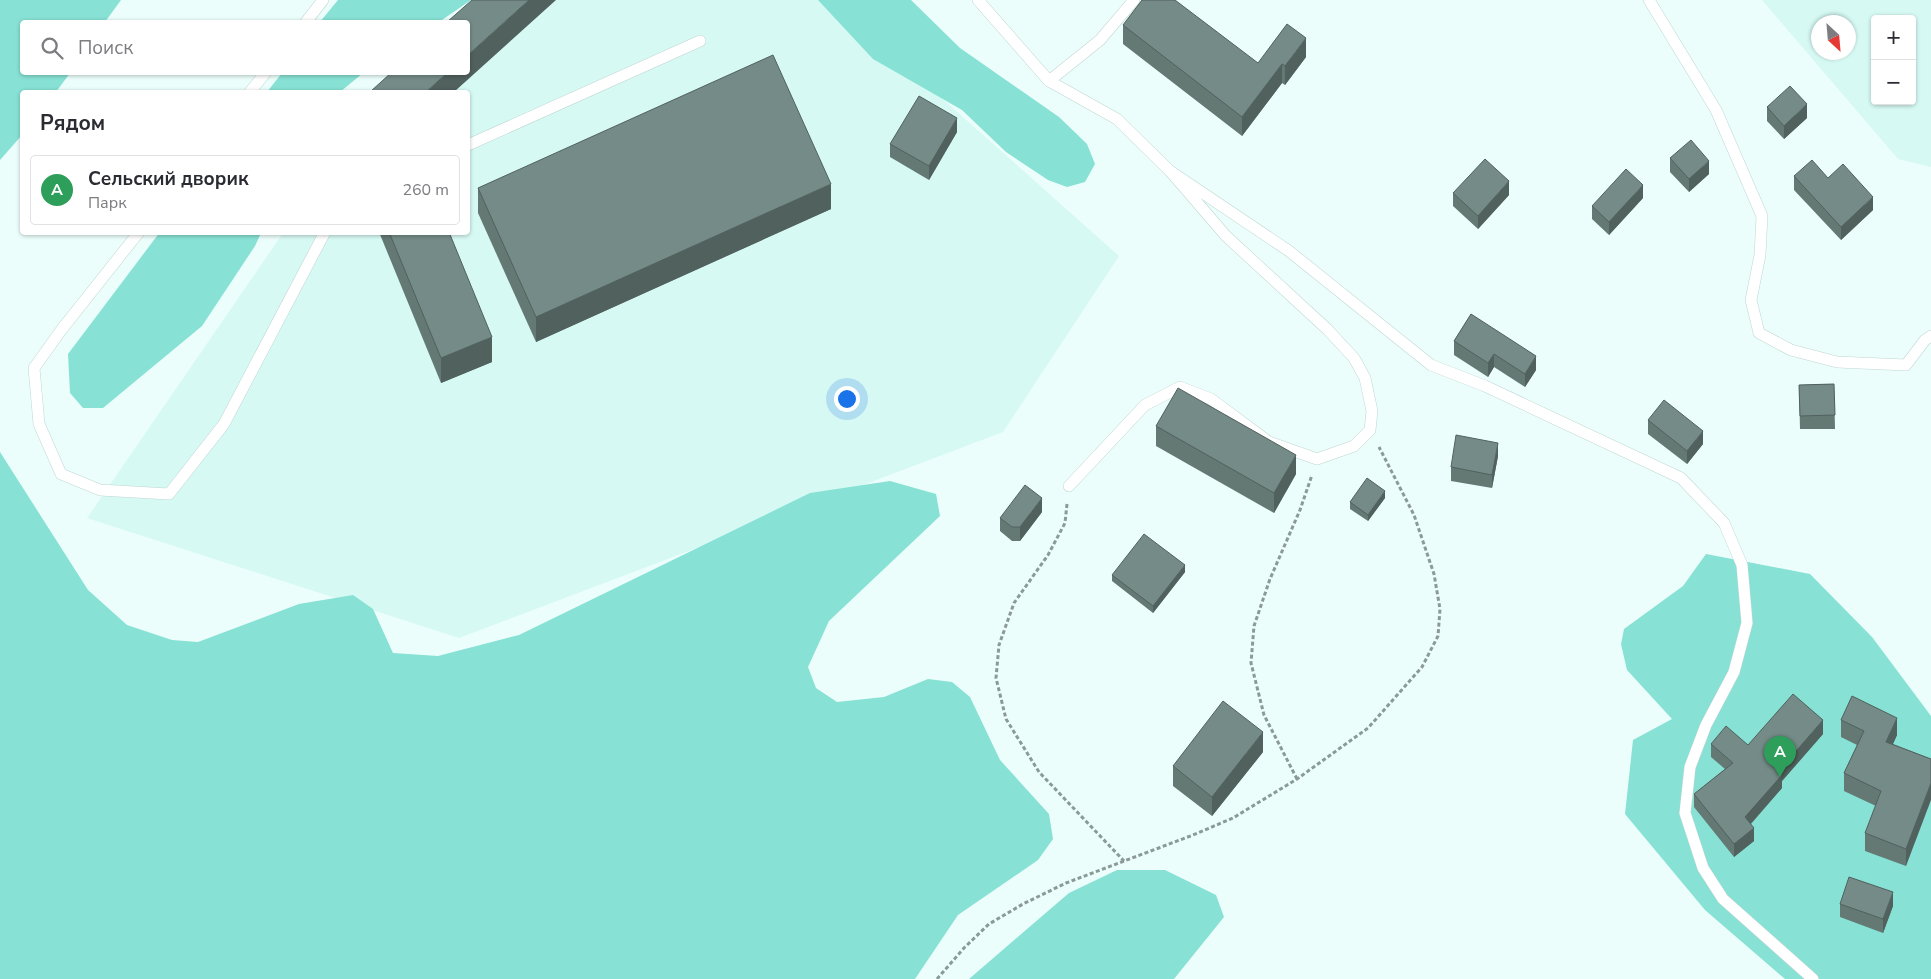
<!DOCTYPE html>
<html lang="ru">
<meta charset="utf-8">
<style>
body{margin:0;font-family:"Nunito Sans",sans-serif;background:#f7f7f7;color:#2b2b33}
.controls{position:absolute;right:15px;top:15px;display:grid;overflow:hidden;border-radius:5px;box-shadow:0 1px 4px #0004}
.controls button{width:45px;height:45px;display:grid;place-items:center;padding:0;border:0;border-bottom:1px solid #e1e1e2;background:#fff;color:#2b2b33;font:25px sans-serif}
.compass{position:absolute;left:1811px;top:15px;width:45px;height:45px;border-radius:50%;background:#fff;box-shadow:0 1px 4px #0004;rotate:154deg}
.you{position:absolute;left:846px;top:398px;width:18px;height:18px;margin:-12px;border:4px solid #fff;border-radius:50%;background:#1a73e8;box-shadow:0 0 0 8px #1a73e833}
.badge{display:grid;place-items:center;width:32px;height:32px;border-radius:50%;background:#bb310f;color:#fff;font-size:16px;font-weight:700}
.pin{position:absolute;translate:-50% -41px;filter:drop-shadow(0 1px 2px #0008)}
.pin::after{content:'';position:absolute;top:26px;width:18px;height:15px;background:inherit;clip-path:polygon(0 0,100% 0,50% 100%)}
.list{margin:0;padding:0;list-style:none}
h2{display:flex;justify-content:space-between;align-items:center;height:65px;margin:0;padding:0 20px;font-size:21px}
h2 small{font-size:16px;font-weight:400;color:#7c7c81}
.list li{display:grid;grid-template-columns:32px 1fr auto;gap:15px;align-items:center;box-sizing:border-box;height:70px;margin:0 10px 10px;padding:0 10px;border:1px solid #e1e1e2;border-radius:5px}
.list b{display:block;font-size:19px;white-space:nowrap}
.list p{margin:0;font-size:16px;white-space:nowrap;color:#7c7c81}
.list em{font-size:16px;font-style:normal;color:#7c7c81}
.icon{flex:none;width:28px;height:28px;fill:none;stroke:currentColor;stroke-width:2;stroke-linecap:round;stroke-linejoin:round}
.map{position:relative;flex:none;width:1931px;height:979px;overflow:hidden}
.search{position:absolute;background:#fff;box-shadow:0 1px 4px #0004;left:20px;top:20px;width:450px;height:55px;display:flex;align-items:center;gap:12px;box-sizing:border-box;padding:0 18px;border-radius:5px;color:#7c7c81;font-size:19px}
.panel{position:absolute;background:#fff;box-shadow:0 1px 4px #0004;left:20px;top:90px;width:450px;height:145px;border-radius:5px}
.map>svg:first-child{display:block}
</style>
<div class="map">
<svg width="1931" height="979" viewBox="0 0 1931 979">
<rect width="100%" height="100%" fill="#ebfefb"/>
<g fill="#d6f9f3" fill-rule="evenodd">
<path d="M 483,0 L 824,0 L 846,13 L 1119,256 L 1003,432 L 459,638 L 87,518 L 283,233 L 468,232 L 468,92 L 393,92 L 468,72 L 468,22 Z"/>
<path d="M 1762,0 L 1931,0 L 1931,167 L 1898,159 ZM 1875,19 L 1912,19 L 1912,101 L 1875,101 ZM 1818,22 L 1848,22 L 1848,52 L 1818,52 Z"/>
</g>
<g fill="#87e1d4">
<path d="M 0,0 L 121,0 L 105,22 L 22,22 L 22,72 L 70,73 L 56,92 L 22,92 L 22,135 L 0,160 Z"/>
<path d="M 338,0 L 471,0 L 439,22 L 320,22 Z"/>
<path d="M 818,0 L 911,0 L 960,48 L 1059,117 L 1087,144 L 1095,164 L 1085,182 L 1067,187 L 1048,180 L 1006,152 L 962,110 L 873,59 Z"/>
<path d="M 282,73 L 282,72 L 363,73 L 340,92 L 267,92 Z"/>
<path d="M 160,232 L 261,233 L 255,246 L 202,326 L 103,408 L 83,408 L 70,393 L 68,354 Z"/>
<path d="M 0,452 L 88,590 L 127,625 L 172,640 L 198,642 L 299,604 L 353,595 L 373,609 L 393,653 L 438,656 L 519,635 L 810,493 L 890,481 L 936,494 L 940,516 L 829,621 L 808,667 L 816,688 L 837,702 L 884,697 L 928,679 L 952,682 L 970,697 L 1000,760 L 1049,814 L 1053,839 L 1038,860 L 958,915 L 915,979 L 0,979 Z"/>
<path d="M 1706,554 L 1810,574 L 1872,637 L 1931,716 L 1931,979 L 1785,979 L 1705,910 L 1625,814 L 1633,740 L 1672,719 L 1627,670 L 1621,644 L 1624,629 L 1683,586 Z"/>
<path d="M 1117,870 L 1165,870 L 1216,895 L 1224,917 L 1174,979 L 969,979 L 1069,893 Z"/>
</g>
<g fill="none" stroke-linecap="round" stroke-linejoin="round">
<defs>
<g id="service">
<path d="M 978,0 L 1049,81 L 1117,119 L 1170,171 L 1226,236 L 1327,329 L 1354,358 L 1365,378 L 1372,411 L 1370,430 L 1354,446 L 1317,459 L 1269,442 L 1211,399 L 1180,387 L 1145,405 L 1069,486"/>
<path d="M 1649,0 L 1716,110 L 1762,216 L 1760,255 L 1751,300 L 1759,333 L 1791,350 L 1837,362 L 1906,365 L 1925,340 L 1931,336"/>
<path d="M 306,22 L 323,0"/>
<path d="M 1049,81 L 1100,40 L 1134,0"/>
<path d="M 250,92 L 266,72"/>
<path d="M 468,145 L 700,41"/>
<path d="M 1170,171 L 1289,251 L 1431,365 L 1485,386 L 1681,478 L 1724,523 L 1742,565 L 1747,623 L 1734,672 L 1706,725 L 1690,767 L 1685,813 L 1703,868 L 1723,899 L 1813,979"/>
<path d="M 139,232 L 62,329 L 34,368 L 39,424 L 61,474 L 100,490 L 169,494 L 224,424 L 325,232"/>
</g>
</defs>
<use href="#service" stroke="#bfd7d3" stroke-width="12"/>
<g stroke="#8b9997" stroke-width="3" stroke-dasharray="4 2.5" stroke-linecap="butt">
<path d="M 1067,504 L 1065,523 L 1048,555 L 1014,603 L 999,645 L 996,678 L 1006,719 L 1039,772 L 1124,861"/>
<path d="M 1297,779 L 1264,715 L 1251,663 L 1254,626 L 1270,579 L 1300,510 L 1312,475"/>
<path d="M 937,979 L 964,948 L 989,924 L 1023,904 L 1066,883 L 1193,835 L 1233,818 L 1297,779 L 1368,728 L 1422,667 L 1438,636 L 1440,609 L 1434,574 L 1414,515 L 1379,447"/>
</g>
<use href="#service" stroke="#fff" stroke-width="11"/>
</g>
<g fill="#647874">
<path d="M 1123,25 L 1258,63 L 1306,57 L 1285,85 L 1282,83 L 1242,136 L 1123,44 Z"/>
<path d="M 1767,107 L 1807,118 L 1784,139 L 1767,121 Z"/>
<path d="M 957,132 L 929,180 L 890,157 L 890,144 Z"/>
<path d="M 1670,158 L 1709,174 L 1689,192 L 1670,172 Z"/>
<path d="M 1794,176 L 1828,178 L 1873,210 L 1841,240 L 1794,190 Z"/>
<path d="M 478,188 L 831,209 L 536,342 L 478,213 Z"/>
<path d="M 1453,193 L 1509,195 L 1478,229 L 1453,206 Z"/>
<path d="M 1643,198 L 1609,235 L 1592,219 L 1592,206 Z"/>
<path d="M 379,232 L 449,232 L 492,362 L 441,383 Z"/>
<path d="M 1471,314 L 1536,370 L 1525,387 L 1494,367 L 1488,377 L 1454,355 L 1454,341 Z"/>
<path d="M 1834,384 L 1835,429 L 1800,429 L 1799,385 Z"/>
<path d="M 1648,420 L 1703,444 L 1687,464 L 1648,434 Z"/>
<path d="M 1156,426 L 1296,474 L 1274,513 L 1156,446 Z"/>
<path d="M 1498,456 L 1492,488 L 1451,481 L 1451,467 Z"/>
<path d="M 1385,498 L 1368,521 L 1350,509 L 1350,502 Z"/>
<path d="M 1042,512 L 1020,541 L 1012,541 L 1000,531 L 1000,518 Z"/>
<path d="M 1185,572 L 1153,613 L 1112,581 L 1112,575 Z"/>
<path d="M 1841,720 L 1897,735 L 1893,744 L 1931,759 L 1906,866 L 1865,851 L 1865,833 L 1876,806 L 1844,791 L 1844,773 L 1857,745 L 1841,737 Z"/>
<path d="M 1823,734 L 1782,781 L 1782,788 L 1751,824 L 1754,841 L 1734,857 L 1694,807 L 1694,794 L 1725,769 L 1711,757 L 1711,744 L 1748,745 Z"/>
<path d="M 1263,752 L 1212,816 L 1173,786 L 1173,766 Z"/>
<path d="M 1840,904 L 1893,906 L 1883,933 L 1840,917 Z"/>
</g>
<g fill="#51615e">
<path d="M 529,0 L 556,0 L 454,92 L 426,92 L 448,72 L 468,72 L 468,55 Z"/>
<path d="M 1306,38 L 1306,57 L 1285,85 L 1285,66 Z"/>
<path d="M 1282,64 L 1282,83 L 1242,136 L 1242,117 Z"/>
<path d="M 1807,104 L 1807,118 L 1784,139 L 1784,126 Z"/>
<path d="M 957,118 L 957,132 L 929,180 L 929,166 Z"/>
<path d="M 1709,161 L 1709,174 L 1689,192 L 1689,179 Z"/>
<path d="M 1509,181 L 1509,195 L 1478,229 L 1478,216 Z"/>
<path d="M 831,184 L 831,209 L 536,342 L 536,317 Z"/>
<path d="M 1643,185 L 1643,198 L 1609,235 L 1609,222 Z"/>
<path d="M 1873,197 L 1873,210 L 1841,240 L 1841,227 Z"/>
<path d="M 492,337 L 492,362 L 441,383 L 441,358 Z"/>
<path d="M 1494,354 L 1494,367 L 1488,377 L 1488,363 Z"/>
<path d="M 1536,356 L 1536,370 L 1525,387 L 1525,374 Z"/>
<path d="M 1703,431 L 1703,444 L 1687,464 L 1687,451 Z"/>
<path d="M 1498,443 L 1498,456 L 1492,488 L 1492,475 Z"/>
<path d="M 1296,455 L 1296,474 L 1274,513 L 1274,493 Z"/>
<path d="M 1385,491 L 1385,498 L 1368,521 L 1368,515 Z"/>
<path d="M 1042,498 L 1042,512 L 1020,541 L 1020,527 Z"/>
<path d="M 1185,565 L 1185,572 L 1153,613 L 1153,606 Z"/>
<path d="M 1897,718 L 1897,735 L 1886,759 L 1886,742 Z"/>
<path d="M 1823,720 L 1823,734 L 1782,781 L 1782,788 L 1745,830 L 1745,817 L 1778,772 Z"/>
<path d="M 1263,732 L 1263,752 L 1212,816 L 1212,797 Z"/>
<path d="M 1931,783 L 1931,800 L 1906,866 L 1906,849 Z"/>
<path d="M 1754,828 L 1754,841 L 1734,857 L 1734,844 Z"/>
<path d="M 1893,892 L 1893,906 L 1883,933 L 1883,919 Z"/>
</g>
<g fill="#748b87" stroke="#51615e">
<path d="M 472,0 L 529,0 L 468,55 L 468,22 L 447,22 Z"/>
<path d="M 1142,0 L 1175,0 L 1258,63 L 1287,24 L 1306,38 L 1285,66 L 1282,64 L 1242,117 L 1123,25 Z"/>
<path d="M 773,55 L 831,184 L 536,317 L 478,188 Z"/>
<path d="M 392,72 L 448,72 L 426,92 L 370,92 Z"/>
<path d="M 1790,86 L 1807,104 L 1784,126 L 1767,107 Z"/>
<path d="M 919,96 L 957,118 L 929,166 L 890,144 Z"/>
<path d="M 1691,140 L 1709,161 L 1689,179 L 1670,158 Z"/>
<path d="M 1485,159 L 1509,181 L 1478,216 L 1453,193 Z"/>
<path d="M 1812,160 L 1828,178 L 1843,164 L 1873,197 L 1841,227 L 1794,176 Z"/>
<path d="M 1626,169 L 1643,185 L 1609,222 L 1592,206 Z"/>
<path d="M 389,232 L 449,232 L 492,337 L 441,358 Z"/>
<path d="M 1471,314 L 1536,356 L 1525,374 L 1494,354 L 1488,363 L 1454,341 Z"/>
<path d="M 1834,384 L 1835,415 L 1800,416 L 1799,385 Z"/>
<path d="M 1178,388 L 1296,455 L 1274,493 L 1156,426 Z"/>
<path d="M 1664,400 L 1703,431 L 1687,451 L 1648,420 Z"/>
<path d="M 1456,435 L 1498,443 L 1492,475 L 1451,467 Z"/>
<path d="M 1367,478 L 1385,491 L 1368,515 L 1350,502 Z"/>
<path d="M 1025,485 L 1042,498 L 1020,527 L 1012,527 L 1000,518 Z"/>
<path d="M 1144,534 L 1185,565 L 1153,606 L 1112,575 Z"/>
<path d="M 1793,694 L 1823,720 L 1778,772 L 1782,775 L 1745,817 L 1754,828 L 1734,844 L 1694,794 L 1733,763 L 1711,744 L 1726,726 L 1748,745 Z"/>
<path d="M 1852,696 L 1897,718 L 1886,742 L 1931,759 L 1931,783 L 1906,849 L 1865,833 L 1881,791 L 1844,773 L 1864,731 L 1841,720 Z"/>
<path d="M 1223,701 L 1263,732 L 1212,797 L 1173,766 Z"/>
<path d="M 1849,877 L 1893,892 L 1883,919 L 1840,904 Z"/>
</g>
</svg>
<div class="controls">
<button>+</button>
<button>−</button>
</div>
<svg class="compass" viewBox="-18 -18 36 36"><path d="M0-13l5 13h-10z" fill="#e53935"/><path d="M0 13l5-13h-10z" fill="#7c7c81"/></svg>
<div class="you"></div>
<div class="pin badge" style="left:1780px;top:777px;background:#2e9e5b">A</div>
<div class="search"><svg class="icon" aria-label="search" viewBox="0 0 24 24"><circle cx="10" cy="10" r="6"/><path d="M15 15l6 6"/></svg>Поиск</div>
<section class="panel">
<h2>Рядом<small></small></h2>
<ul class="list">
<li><span class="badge" style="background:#2e9e5b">A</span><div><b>Сельский дворик</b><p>Парк</p></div><em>260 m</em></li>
</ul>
</section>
</div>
